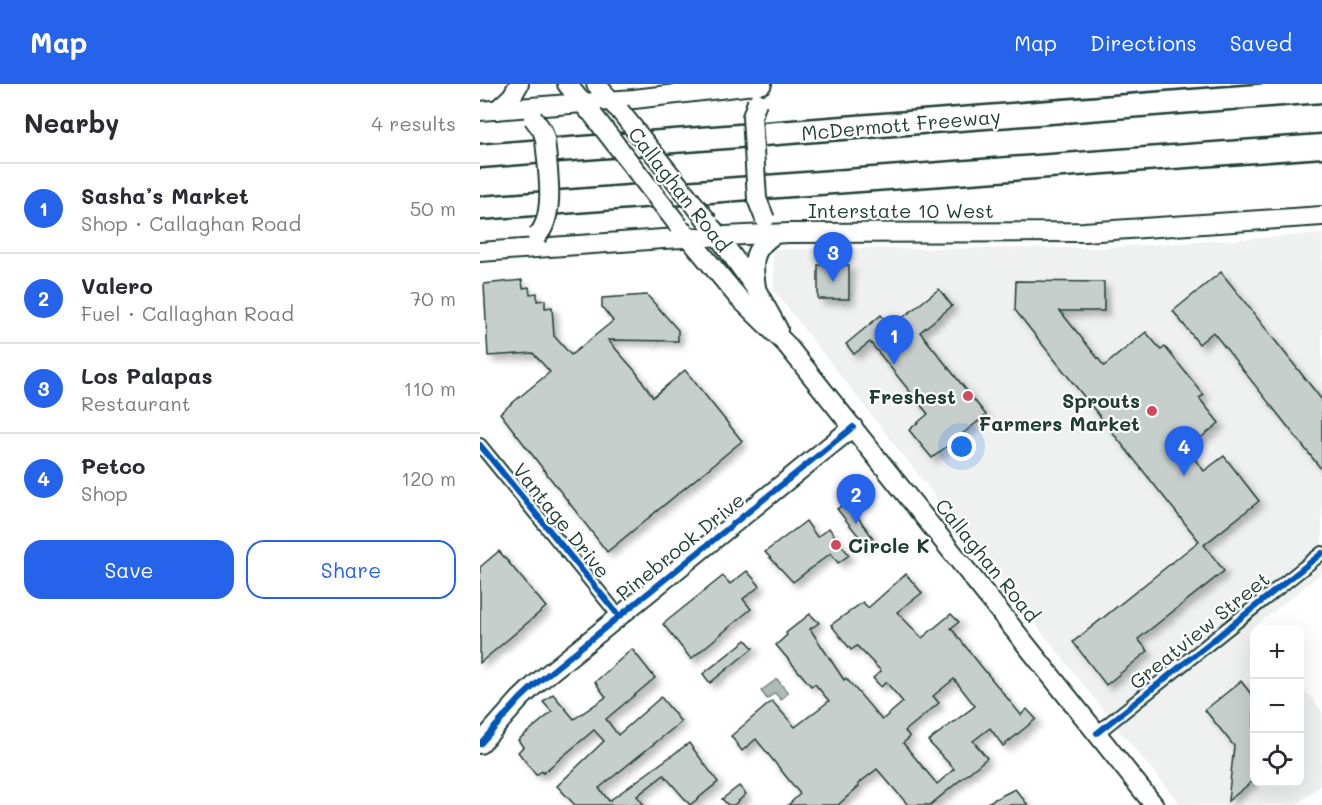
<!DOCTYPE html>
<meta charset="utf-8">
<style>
body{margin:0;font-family:Mali,sans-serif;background:#f7f7f7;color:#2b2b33}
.controls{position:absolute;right:18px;bottom:18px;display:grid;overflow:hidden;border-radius:12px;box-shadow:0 6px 24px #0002}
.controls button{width:54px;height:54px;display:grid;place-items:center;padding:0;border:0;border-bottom:2px solid #e1e1e2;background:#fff;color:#2b2b33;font:30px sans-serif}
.you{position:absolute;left:482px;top:363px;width:21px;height:21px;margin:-15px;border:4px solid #fff;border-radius:50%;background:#1a73e8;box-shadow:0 0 0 9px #1a73e833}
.badge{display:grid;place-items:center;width:39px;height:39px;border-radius:50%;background:#2563eb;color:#fff;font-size:20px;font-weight:700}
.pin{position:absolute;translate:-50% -50px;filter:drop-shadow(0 2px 3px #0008)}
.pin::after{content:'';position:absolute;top:32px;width:21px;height:18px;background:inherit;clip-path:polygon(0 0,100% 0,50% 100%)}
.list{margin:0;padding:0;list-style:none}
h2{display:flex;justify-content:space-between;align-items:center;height:78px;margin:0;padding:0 24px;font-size:26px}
h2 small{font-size:20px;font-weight:400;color:#7c7c81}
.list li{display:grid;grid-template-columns:39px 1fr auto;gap:18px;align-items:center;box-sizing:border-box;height:90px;padding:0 24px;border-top:2px solid #e1e1e2}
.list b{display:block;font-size:22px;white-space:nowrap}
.list p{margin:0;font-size:20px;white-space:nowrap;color:#7c7c81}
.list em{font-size:20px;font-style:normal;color:#7c7c81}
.actions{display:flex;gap:12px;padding:18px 24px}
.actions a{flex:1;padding:14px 0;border:2px solid #2563eb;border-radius:18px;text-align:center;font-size:21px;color:#2563eb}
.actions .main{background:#2563eb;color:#fff}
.icon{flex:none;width:33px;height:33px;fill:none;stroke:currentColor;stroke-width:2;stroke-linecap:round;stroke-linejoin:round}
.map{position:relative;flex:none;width:842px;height:721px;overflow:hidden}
header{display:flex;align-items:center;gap:36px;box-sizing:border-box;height:84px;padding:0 30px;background:#2563eb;color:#fff}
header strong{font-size:28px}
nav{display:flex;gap:33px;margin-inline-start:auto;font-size:21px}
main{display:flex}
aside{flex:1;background:#fff}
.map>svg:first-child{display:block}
</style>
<header>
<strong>Map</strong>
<nav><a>Map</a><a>Directions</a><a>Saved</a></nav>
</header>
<main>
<aside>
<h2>Nearby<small>4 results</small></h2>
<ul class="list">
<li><span class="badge">1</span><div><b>Sasha’s Market</b><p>Shop · Callaghan Road</p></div><em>50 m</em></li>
<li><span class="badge">2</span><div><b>Valero</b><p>Fuel · Callaghan Road</p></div><em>70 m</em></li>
<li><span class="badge">3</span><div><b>Los Palapas</b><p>Restaurant</p></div><em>110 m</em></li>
<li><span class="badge">4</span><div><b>Petco</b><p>Shop</p></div><em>120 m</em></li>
</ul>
<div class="actions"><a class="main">Save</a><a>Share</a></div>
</aside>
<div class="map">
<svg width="842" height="721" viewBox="0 0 842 721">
<defs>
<filter id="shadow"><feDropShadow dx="5" dy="5" stdDeviation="3" flood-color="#0004"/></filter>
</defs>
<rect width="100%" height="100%" fill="#fff"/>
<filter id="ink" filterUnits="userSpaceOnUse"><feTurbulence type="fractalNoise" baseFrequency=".0167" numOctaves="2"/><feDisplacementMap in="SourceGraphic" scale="12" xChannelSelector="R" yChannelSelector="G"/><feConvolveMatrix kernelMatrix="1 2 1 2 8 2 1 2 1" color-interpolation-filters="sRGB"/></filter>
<g filter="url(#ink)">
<path fill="#eef1f0" d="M 842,150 L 842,489 L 775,542 L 777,545 L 774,546 L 774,698 L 820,698 L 820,600 L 842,628 L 842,700 L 816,721 L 701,721 L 642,650 L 294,207 L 293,165 L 620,164 Z"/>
<path fill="#afbab7" stroke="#758883" stroke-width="1.5" d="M 297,595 L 308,609 L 301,616 L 295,609 L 287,615 L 281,607 Z"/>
<g fill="#c7cfcc" stroke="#1f3d34" stroke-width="1.5" fill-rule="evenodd" filter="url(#shadow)">
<rect x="338" y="181" width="31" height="34"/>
<path d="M 741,188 L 842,316 L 842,386 L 733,248 L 719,260 L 693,227 Z"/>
<path d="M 42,196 L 43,204 L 49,203 L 50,210 L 57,209 L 57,217 L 65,216 L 65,224 L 72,223 L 74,252 L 91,271 L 133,237 L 122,223 L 122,214 L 167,211 L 198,246 L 198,257 L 128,256 L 156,288 L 173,313 L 205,286 L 262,357 L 127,468 L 20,329 L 70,288 L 53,269 L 8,272 L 4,200 Z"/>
<path d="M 536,197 L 624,198 L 624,227 L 580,227 L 624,282 L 666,248 L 681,266 L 685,263 L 724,311 L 719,314 L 739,339 L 707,365 L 724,387 L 744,372 L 779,417 L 724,461 L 744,487 L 658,555 L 668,567 L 626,601 L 593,558 L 719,457 L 535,226 Z"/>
<path d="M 459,205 L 472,222 L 440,248 L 506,331 L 452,374 L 429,346 L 448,330 L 390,258 L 374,270 L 366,260 L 401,231 L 411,243 Z"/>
<path d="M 367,418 L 393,454 L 385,460 L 357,425 Z"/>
<path d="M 326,437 L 337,453 L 349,444 L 369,471 L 358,479 L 351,469 L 313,498 L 285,468 Z"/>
<path d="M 19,467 L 66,523 L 0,579 L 0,483 Z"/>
<path d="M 267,487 L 280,502 L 263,515 L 271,525 L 211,575 L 183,540 L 243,492 L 250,500 Z"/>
<path d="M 426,490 L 442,509 L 417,528 L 442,554 L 471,530 L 479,538 L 471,544 L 501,582 L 541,631 L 547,625 L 556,635 L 523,662 L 510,644 L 493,657 L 507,674 L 450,721 L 428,721 L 397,685 L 378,700 L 379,702 L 358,721 L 308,721 L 320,710 L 276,655 L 262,667 L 251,652 L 292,617 L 315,643 L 349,617 L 335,600 L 331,602 L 296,561 L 307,551 L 306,549 L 330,530 L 339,539 L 330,545 L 364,596 L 366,594 L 402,636 L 423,618 L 406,598 L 401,603 L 393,594 L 401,587 L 377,562 L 371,566 L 351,541 L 383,518 L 388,524 ZM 474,595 L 495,622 L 448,657 L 474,685 L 457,700 L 423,659 L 430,653 L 425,647 L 459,619 L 453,612 Z"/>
<path d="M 266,556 L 273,564 L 230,599 L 223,590 Z"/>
<path d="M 152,565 L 175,594 L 126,635 L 138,651 L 181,613 L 201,638 L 119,704 L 129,717 L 209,659 L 238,698 L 210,721 L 184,691 L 157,712 L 164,721 L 95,721 L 77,702 L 124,657 L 114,646 L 63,689 L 62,687 L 56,691 L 38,668 L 43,663 L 38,656 L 72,628 L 63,618 L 73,610 L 94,635 L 126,613 L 115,598 Z"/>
<path d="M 761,597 L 774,614 L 774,696 L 748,717 L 754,662 L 725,626 Z"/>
<path d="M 259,702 L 266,710 L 254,721 L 248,721 L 242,715 Z"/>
<path d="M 535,705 L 548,721 L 503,721 Z"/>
</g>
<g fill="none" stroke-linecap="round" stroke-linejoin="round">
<defs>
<g id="street">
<path d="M 0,361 L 139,532"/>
<path d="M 617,649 L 842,469"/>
</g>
<g id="secondary">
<path d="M 87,0 L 109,27"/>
<path d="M 116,0 L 136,23"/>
<path d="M 17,26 L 32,12 L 39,0"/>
<path d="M 0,27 L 154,15 L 282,0"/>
<path d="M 233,145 L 276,205 L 298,245"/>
<path d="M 204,148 L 257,212 L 306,260 L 674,721"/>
<path d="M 0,168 L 183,155 L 309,149 L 604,148 L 842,132"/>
<path d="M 276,203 C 272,177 272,165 295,150"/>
<path d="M 0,660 L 40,615 L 57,599 L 373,343"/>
</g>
<g id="highway">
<path d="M 0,72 L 842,7"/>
<path d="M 0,124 L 842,62"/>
</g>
</defs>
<use href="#street" stroke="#1f3d34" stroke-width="16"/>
<use href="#secondary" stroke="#1f3d34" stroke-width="22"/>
<use href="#highway" stroke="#1f3d34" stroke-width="27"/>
<use href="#street" stroke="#fff" stroke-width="12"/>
<use href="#secondary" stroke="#fff" stroke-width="18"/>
<use href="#highway" stroke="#fff" stroke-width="22"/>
<defs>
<g id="secondary-bridge">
<path d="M 277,18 L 272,33 L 277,115 L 285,135"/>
<path d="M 140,27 L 229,139"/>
<path d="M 113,31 L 199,142"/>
<path d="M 53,34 L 62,46 L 65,55 C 67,83 77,131 57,152"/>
</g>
</defs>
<use href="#secondary-bridge" stroke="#1f3d34" stroke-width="22" stroke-linecap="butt"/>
<use href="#secondary-bridge" stroke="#fff" stroke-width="18"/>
<defs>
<g id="cycleway">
<path d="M 0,361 L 139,532"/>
<path d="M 617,649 L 842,469"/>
<path d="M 0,660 L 40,615 L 57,599 L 373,343"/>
</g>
</defs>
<use href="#cycleway" stroke="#fff" stroke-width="10"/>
<use href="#cycleway" stroke="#0057b8" stroke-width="6"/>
</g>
</g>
<g fill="#d1495b" stroke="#fff" stroke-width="2">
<circle cx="488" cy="312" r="6"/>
<circle cx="672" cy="327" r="6"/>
<circle cx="356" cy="461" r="6"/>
</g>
<g text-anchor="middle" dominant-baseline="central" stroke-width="4.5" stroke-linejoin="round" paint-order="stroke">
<g font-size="20" fill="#1f3d34" stroke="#fff">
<text transform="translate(421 40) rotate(-5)">McDermott Freeway</text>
<text transform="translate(200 105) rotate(52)">Callaghan Road</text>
<text x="421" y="126">Interstate 10 West</text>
<text transform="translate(82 436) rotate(51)">Vantage Drive</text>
<text transform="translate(200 462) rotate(-39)">Pinebrook Drive</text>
<text transform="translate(508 476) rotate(51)">Callaghan Road</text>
<text transform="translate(719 546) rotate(-39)">Greatview Street</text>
</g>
<g font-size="20" font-weight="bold" fill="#1f3d34" stroke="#fff" text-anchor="end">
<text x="476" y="312">Freshest</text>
<text x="660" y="316">Sprouts<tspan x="660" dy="23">Farmers Market</tspan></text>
<text x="368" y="461" text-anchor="start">Circle K</text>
</g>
</g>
</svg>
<div class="controls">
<button>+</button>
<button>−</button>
<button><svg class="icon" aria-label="locate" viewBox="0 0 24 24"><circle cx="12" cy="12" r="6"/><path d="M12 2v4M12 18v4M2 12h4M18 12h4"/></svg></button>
</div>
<div class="you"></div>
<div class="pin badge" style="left:414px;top:281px">1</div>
<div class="pin badge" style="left:376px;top:440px">2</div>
<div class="pin badge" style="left:353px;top:198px">3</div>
<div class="pin badge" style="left:704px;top:392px">4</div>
</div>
</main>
